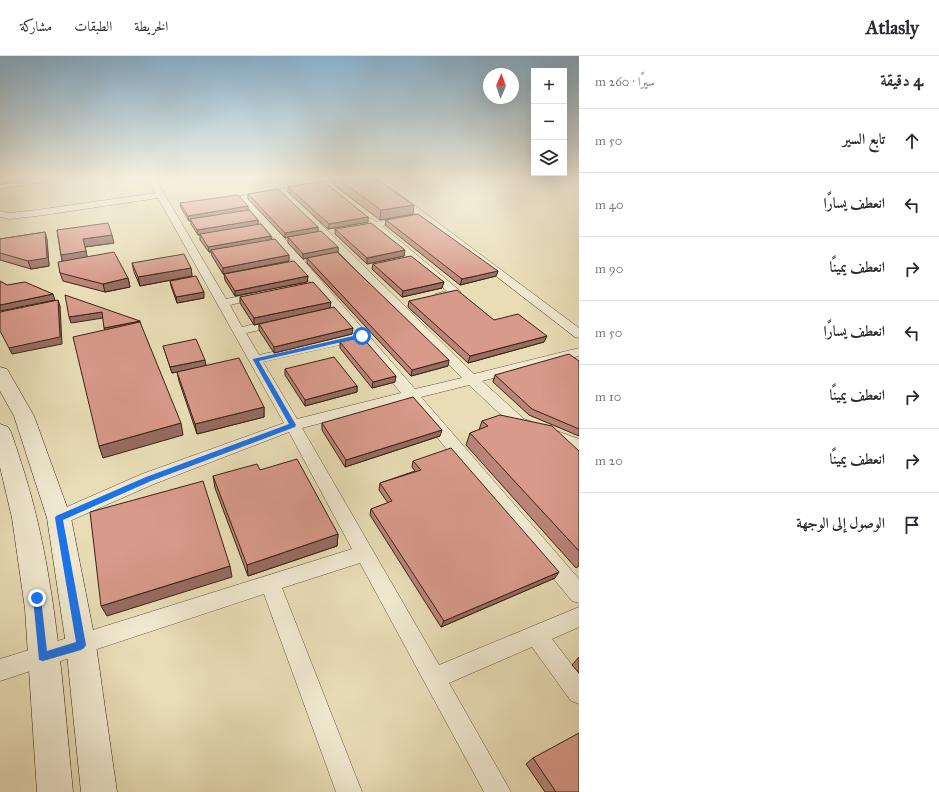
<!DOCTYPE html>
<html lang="ar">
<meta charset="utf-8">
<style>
body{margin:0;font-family:"IM FELL Great Primer",Amiri,serif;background:#f7f7f7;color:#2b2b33;direction:rtl}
.controls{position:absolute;right:12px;top:12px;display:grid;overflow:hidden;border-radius:0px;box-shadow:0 4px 16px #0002}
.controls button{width:36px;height:36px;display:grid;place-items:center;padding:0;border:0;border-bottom:1px solid #e1e1e2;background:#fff;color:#2b2b33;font:20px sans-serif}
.compass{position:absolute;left:483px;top:12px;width:36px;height:36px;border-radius:50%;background:#fff;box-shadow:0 4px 16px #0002;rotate:2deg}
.stop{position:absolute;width:12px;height:12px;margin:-9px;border:3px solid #1a73e8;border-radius:50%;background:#fff}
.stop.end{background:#1a73e8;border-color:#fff;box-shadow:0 1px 4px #0008}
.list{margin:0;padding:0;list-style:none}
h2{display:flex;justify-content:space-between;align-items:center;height:52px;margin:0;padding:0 16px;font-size:17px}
h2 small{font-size:13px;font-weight:400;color:#7c7c81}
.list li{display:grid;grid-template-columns:26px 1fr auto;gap:12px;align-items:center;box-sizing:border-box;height:64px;padding:0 16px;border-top:1px solid #e1e1e2}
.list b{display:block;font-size:15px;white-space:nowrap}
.list em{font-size:13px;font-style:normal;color:#7c7c81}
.icon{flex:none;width:22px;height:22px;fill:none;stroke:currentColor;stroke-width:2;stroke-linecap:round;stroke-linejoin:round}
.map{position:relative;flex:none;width:579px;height:736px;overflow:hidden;direction:ltr}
header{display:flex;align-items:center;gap:24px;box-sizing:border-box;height:56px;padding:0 20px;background:#fff;border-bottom:1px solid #e1e1e2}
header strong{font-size:19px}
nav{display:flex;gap:22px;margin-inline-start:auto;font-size:14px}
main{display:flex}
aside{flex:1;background:#fff}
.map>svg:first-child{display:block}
</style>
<header>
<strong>Atlasly</strong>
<nav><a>الخريطة</a><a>الطبقات</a><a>مشاركة</a></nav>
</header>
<main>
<aside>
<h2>4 دقيقة<small>سيرًا · 260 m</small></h2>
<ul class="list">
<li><svg class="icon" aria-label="ahead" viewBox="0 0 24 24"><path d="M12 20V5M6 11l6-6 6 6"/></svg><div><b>تابع السير</b></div><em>50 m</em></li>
<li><svg class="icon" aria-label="left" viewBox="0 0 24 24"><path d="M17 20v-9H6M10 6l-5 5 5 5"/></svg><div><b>انعطف يسارًا</b></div><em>40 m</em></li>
<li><svg class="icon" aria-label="right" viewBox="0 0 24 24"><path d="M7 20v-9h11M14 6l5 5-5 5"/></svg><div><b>انعطف يمينًا</b></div><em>90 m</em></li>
<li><svg class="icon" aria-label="left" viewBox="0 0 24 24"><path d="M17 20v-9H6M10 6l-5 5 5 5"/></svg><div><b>انعطف يسارًا</b></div><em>50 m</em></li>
<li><svg class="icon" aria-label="right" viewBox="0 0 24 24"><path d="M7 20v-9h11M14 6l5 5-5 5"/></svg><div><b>انعطف يمينًا</b></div><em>10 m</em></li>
<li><svg class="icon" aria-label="right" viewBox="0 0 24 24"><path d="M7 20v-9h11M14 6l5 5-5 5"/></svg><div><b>انعطف يمينًا</b></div><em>20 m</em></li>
<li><svg class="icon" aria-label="arrive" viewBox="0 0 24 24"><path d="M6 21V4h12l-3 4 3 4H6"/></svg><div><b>الوصول إلى الوجهة</b></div></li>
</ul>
</aside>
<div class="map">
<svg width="579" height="736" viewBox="0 0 579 736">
<rect width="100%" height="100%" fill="#e8ddb7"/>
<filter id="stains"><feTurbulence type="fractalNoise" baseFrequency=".005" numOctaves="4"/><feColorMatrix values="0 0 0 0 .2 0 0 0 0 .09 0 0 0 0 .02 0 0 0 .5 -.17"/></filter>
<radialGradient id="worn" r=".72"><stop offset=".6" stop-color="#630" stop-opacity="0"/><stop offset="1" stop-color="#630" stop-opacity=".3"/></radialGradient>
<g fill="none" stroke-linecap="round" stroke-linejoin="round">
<defs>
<g id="street">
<path d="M 39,122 L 58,122 L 54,124 L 0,133 L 0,129 Z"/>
<path d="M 147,122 L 155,122 L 226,243 L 259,236 L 265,239 L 263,241 L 230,249 L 242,271 L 279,262 L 283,263 L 285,266 L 283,269 L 246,277 L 259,299 L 353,278 L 241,143 L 240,141 L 244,139 L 247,139 L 415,333 L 462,322 L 279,137 L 278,135 L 282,133 L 285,133 L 474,318 L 579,292 L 579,300 L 482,325 L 524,363 L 579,383 L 579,395 L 514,371 L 469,329 L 421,341 L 579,523 L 579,547 L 572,545 L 407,345 L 302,372 L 439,609 L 579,551 L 579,571 L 552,583 L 579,618 L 579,648 L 571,645 L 532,591 L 449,627 L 511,736 L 484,736 L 360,507 L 282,532 L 362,736 L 336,736 L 264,538 L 0,625 L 0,603 L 352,493 L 289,376 L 154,428 L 65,467 L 59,469 L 53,467 L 50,462 L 53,457 L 142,418 L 284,367 L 158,142 L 37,160 L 9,163 L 0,161 L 0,155 L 9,157 L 37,154 L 156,137 ZM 358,285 L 401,337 L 297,363 L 263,306 Z"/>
<path d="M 350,122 L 356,122 L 357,124 L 353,126 L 307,133 L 303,131 L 307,129 Z"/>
<path d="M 369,122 L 378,122 L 579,272 L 579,282 L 575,281 Z"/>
<path d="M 406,160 L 410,163 L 409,165 L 382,170 L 459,234 L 461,236 L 459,238 L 439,243 L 435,242 L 433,240 L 435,238 L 447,235 L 373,172 L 355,176 L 350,173 L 352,171 L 368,168 L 365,165 L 370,162 L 377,166 Z"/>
</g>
<g id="secondary">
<path d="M 0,311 L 7,313 L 34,360 L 71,462 L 96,589 L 117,736 L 81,736 L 66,589 L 47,462 L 14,360 L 0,335 Z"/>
<path d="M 0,368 L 8,371 L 11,376 C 21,405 30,433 37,463 C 58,552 64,645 73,736 L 37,736 L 25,553 L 12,462 L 0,411 Z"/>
</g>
</defs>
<use href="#street" stroke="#65523a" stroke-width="1"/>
<use href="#secondary" stroke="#392310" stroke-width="1"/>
<use href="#street" fill="#f0e9d0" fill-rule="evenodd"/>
<use href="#secondary" fill="#f0e9d0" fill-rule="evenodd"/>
</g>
<g fill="#ba8478" stroke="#392310">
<path d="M 334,122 L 375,122 L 413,158 L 380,164 L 334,129 Z"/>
<path d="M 288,131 L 368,161 L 368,166 L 328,173 L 288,136 Z"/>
<path d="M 248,138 L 318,171 L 318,176 L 338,191 L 338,196 L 448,310 L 411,320 L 307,207 L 307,202 L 303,203 L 288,187 L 288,181 L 285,182 L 248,143 Z"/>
<path d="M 180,147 L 248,150 L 248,154 L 258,164 L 258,169 L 271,180 L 271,183 L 289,205 L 223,218 L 212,200 L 211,196 L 209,196 L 200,184 L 200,179 L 198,179 L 191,168 L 191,165 L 189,165 L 181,152 Z"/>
<path d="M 386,164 L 498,215 L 496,220 L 460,229 L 385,169 Z"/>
<path d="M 335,173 L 404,200 L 367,208 L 335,178 Z"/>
<path d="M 57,174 L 114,187 L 85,191 L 87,201 L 128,222 L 130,231 L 105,236 L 63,225 L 60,217 L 62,205 Z"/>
<path d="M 45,176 L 47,184 L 49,210 L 31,213 L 0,204 L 0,183 Z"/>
<path d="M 132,207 L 191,212 L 192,220 L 140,230 L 134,216 Z"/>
<path d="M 373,208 L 442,232 L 402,241 L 372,213 Z"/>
<path d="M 224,218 L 308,220 L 307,226 L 235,240 L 225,224 Z"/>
<path d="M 170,225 L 204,242 L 177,247 L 171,230 Z"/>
<path d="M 240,241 L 330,252 L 352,278 L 274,297 L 259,274 L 259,268 L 254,269 L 240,247 Z"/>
<path d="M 409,245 L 494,264 L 544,286 L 468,307 L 408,251 Z"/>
<path d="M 340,286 L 395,326 L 372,332 L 340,292 Z"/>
<path d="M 163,290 L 206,309 L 264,351 L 264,361 L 197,378 L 179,325 L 177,316 L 172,317 Z"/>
<path d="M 579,305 L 579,380 L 529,359 L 493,326 L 495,319 Z"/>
<path d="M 285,313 L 357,330 L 357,336 L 305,350 L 285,319 Z"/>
<path d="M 482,365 L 579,395 L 579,510 L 576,512 L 466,389 L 470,377 L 479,374 Z"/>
<path d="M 322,367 L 440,380 L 345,411 L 322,374 Z"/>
<path d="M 413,405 L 555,522 L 441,571 L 370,459 L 371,453 L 388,447 L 379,434 L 380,427 L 415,415 L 412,411 Z"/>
<path d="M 213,420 L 338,478 L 337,490 L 248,520 L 215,432 Z"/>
<path d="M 579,601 L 579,617 L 572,609 Z"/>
<path d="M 533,702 L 579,736 L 545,736 L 526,708 Z"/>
</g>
<g fill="#976c61" stroke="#392310">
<path d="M 414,149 L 413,158 L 380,164 L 381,154 Z"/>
<path d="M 248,150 L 248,155 L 190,163 L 191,165 L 189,165 L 188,160 Z"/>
<path d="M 368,161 L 368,166 L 328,173 L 329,168 Z"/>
<path d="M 258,164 L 258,169 L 198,179 L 197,174 Z"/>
<path d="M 318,171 L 318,176 L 285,182 L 285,177 Z"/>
<path d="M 45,176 L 47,184 L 49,210 L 31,213 L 28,205 Z"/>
<path d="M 112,179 L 114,187 L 85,191 L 88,204 L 63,208 L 61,199 L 83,183 Z"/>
<path d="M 271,180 L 271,185 L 211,194 L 211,196 L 209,196 L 208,191 Z"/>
<path d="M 338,191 L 338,196 L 303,203 L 303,198 Z"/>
<path d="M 405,194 L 404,200 L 367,208 L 367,202 Z"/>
<path d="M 289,199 L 289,205 L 223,218 L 223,212 Z"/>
<path d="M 191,212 L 192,220 L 140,230 L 138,221 Z"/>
<path d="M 498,215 L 496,220 L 460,229 L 462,223 Z"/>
<path d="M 308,220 L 307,226 L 235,240 L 235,235 Z"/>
<path d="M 128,222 L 130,231 L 105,236 L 103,228 Z"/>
<path d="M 444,226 L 442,232 L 402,241 L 403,235 Z"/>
<path d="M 204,236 L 204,242 L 177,247 L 176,241 Z"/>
<path d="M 53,238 L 55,244 L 0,255 L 0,249 Z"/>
<path d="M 58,244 L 60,250 L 62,288 L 12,298 L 9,292 Z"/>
<path d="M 331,246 L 330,252 L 254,269 L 254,262 Z"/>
<path d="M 102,256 L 103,262 L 71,267 L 69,261 Z"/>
<path d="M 140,265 L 141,271 L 106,278 L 104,272 Z"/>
<path d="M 353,272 L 352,278 L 274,297 L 274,291 Z"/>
<path d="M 547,280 L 544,286 L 468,307 L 470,300 Z"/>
<path d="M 205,304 L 206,310 L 172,317 L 170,311 Z"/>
<path d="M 449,304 L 448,310 L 411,320 L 412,314 Z"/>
<path d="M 396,320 L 395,326 L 372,332 L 373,326 Z"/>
<path d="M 357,330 L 357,336 L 305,350 L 305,344 Z"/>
<path d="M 264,351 L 264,361 L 197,378 L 195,368 Z"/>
<path d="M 181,367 L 183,379 L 103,402 L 99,390 Z"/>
<path d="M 442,374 L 440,380 L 345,411 L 346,404 Z"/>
<path d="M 338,478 L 337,490 L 248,520 L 247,509 Z"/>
<path d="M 230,510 L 232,521 L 107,560 L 101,550 Z"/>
<path d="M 559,516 L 555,522 L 441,571 L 444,565 Z"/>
</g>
<g fill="#d89a8b" stroke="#392310">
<path d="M 337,122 L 375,122 L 414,149 L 381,154 Z"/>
<path d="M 323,125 L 368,161 L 329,168 L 288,131 Z"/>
<path d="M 278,133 L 318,171 L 285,177 L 248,138 Z"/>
<path d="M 238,139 L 248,150 L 188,160 L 180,147 Z"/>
<path d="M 249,154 L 258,164 L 197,174 L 190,163 Z"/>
<path d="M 418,158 L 498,215 L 462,223 L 386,164 Z"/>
<path d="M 108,167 L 112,179 L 83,183 L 86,195 L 61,199 L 57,174 Z"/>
<path d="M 371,167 L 405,194 L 367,202 L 335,173 Z"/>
<path d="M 261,168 L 271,180 L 208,191 L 200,178 Z"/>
<path d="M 321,175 L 338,191 L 303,198 L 288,181 Z"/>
<path d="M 45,176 L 47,202 L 28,205 L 0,197 L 0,183 Z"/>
<path d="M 275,183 L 289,199 L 223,212 L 211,194 Z"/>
<path d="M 114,196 L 128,222 L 103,228 L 60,217 L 58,206 Z"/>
<path d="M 337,196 L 449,304 L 412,314 L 307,202 Z"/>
<path d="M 184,198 L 191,212 L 138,221 L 132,207 Z"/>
<path d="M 411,200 L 444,226 L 403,235 L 373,208 Z"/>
<path d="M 294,205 L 308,220 L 235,235 L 224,218 Z"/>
<path d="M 196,220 L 204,236 L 176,241 L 170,225 Z"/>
<path d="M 0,225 L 7,229 L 25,226 L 53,238 L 0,249 Z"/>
<path d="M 313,226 L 331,246 L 254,262 L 240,241 Z"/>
<path d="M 457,234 L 494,264 L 518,258 L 547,280 L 470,300 L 409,245 Z"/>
<path d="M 65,239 L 140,265 L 104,272 L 102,256 L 69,261 Z"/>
<path d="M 58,244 L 60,281 L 9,292 L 0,275 L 0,256 Z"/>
<path d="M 334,251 L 353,272 L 274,291 L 259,268 Z"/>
<path d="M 140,266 L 181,367 L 99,390 L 73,281 Z"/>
<path d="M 362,281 L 396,320 L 373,326 L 340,286 Z"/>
<path d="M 196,283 L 205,304 L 170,311 L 163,290 Z"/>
<path d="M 569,298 L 579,305 L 579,373 L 532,353 L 495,319 Z"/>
<path d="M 334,301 L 357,330 L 305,344 L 285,313 Z"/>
<path d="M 239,302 L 264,351 L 195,368 L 177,316 Z"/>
<path d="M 413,341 L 442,374 L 346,404 L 322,367 Z"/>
<path d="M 500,359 L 552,370 L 579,395 L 579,495 L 470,377 L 488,370 L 482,365 Z"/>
<path d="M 451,392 L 559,516 L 444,565 L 371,453 L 392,445 L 380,427 L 421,414 L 413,405 Z"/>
<path d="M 297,403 L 338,478 L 247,509 L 213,420 L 257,408 L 260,414 Z"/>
<path d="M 203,425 L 230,510 L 101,550 L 90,456 Z"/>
<path d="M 579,677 L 579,736 L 556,736 L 533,702 Z"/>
</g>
<linearGradient id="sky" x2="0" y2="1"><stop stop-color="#89b6d5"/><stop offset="0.54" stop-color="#f5f0df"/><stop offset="1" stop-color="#f5f0df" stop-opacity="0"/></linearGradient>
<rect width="579" height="225" fill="url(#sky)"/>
<path fill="#1a73e8" d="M 362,278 L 364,280 L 364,281 L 259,305 L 296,369 L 295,371 L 151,425 L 63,464 L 86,589 L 84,592 L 81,594 L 43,605 L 39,604 L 33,542 L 34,539 L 40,539 L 41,542 L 47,595 L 76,586 L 55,462 L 56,460 L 146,421 L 289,368 L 253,304 L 253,303 Z"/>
<rect width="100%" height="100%" filter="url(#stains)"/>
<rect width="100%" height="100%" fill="url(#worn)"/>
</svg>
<div class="controls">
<button>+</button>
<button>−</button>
<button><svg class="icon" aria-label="layers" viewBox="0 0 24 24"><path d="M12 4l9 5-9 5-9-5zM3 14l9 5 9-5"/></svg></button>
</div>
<svg class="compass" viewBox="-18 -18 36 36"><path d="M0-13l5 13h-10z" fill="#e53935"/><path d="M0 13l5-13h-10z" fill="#7c7c81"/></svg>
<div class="stop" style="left:362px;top:280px"></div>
<div class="stop end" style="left:37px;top:542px"></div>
</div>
</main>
